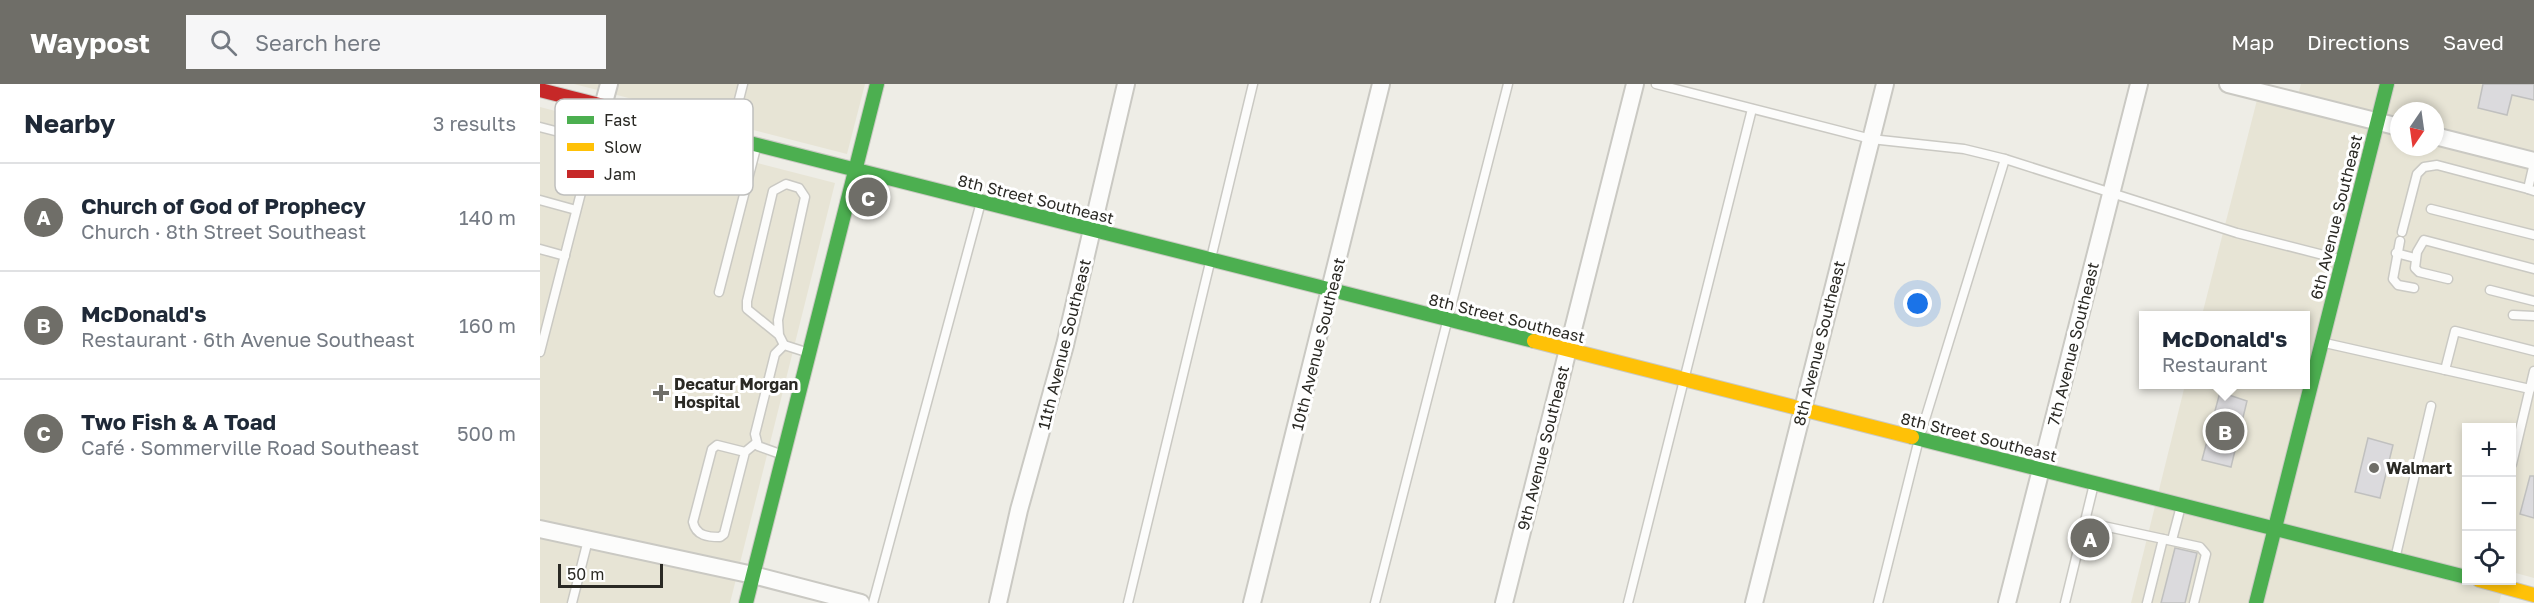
<!DOCTYPE html>
<meta charset="utf-8">
<style>
body{margin:0;font-family:"Golos Text",sans-serif;background:#f6f6f7;color:#1f2937}
.controls{position:absolute;right:18px;bottom:18px;display:grid;overflow:hidden;border-radius:0px;box-shadow:0 3px 9px #0003}
.controls button{width:54px;height:54px;display:grid;place-items:center;padding:0;border:0;border-bottom:2px solid #e0e1e3;background:#fff;color:#1f2937;font:30px sans-serif}
.compass{position:absolute;left:1850px;top:18px;width:54px;height:54px;border-radius:50%;background:#fff;box-shadow:0 3px 9px #0003;rotate:193deg}
.scale{position:absolute;left:18px;bottom:15px;width:105px;box-sizing:border-box;padding-left:6px;border:3px solid #2a2924;border-top:0;font-size:16px;line-height:21px;white-space:nowrap;color:#2a2924;-webkit-text-stroke:4px #fff;paint-order:stroke}
.you{position:absolute;left:1378px;top:220px;width:21px;height:21px;margin:-15px;border:4px solid #fff;border-radius:50%;background:#1a73e8;box-shadow:0 0 0 9px #1a73e833}
.badge{display:grid;place-items:center;width:39px;height:39px;border-radius:50%;background:#6f6e68;color:#fff;font-size:20px;font-weight:700}
.pin{position:absolute;translate:-50% -50%;border:3px solid #fff;box-shadow:0 2px 6px #0006}
.popup{position:absolute;left:1599px;top:227px;width:171px;height:78px;box-sizing:border-box;display:grid;place-content:center;border-radius:0px;background:#fff;filter:drop-shadow(0 2px 4px #0005);font-size:20px;white-space:nowrap;color:#747a83}
.popup b{font-size:22px;color:#1f2937}
.popup::after{content:'';position:absolute;left:50%;top:100%;margin-left:-12px;border:12px solid transparent;border-top-color:#fff}
.list{margin:0;padding:0;list-style:none}
h2{display:flex;justify-content:space-between;align-items:center;height:78px;margin:0;padding:0 24px;font-size:26px}
h2 small{font-size:20px;font-weight:400;color:#747a83}
.list li{display:grid;grid-template-columns:39px 1fr auto;gap:18px;align-items:center;box-sizing:border-box;height:108px;padding:0 24px;border-top:2px solid #e0e1e3}
.list b{display:block;font-size:22px;white-space:nowrap}
.list p{margin:0;font-size:20px;white-space:nowrap;color:#747a83}
.list em{font-size:20px;font-style:normal;color:#747a83}
.icon{flex:none;width:33px;height:33px;fill:none;stroke:currentColor;stroke-width:2;stroke-linecap:round;stroke-linejoin:round}
.map{position:relative;flex:none;width:1994px;height:519px;overflow:hidden}
header{display:flex;align-items:center;gap:36px;box-sizing:border-box;height:84px;padding:0 30px;background:#6f6e68;color:#fff}
header strong{font-size:28px}
nav{display:flex;gap:33px;margin-inline-start:auto;font-size:21px}
.search{width:420px;height:54px;background:#f6f6f7;display:flex;align-items:center;gap:15px;box-sizing:border-box;padding:0 21px;border-radius:0px;color:#747a83;font-size:22px}
main{display:flex}
aside{flex:1;background:#fff}
.map>svg:first-child{display:block}
</style>
<header>
<strong>Waypost</strong>
<div class="search"><svg class="icon" aria-label="search" viewBox="0 0 24 24"><circle cx="10" cy="10" r="6"/><path d="M15 15l6 6"/></svg>Search here</div>
<nav><a>Map</a><a>Directions</a><a>Saved</a></nav>
</header>
<main>
<aside>
<h2>Nearby<small>3 results</small></h2>
<ul class="list">
<li><span class="badge">A</span><div><b>Church of God of Prophecy</b><p>Church · 8th Street Southeast</p></div><em>140 m</em></li>
<li><span class="badge">B</span><div><b>McDonald's</b><p>Restaurant · 6th Avenue Southeast</p></div><em>160 m</em></li>
<li><span class="badge">C</span><div><b>Two Fish &amp; A Toad</b><p>Café · Sommerville Road Southeast</p></div><em>500 m</em></li>
</ul>
</aside>
<div class="map">
<svg width="1994" height="519" viewBox="0 0 1994 519">
<rect width="100%" height="100%" fill="#eeede6"/>
<g fill="#e7e4d5" fill-rule="evenodd">
<path d="M 34,0 L 325,0 L 307,70 Z"/>
<path d="M 1761,0 L 1994,0 L 1994,494 L 1972,488 L 1972,344 L 1926,344 L 1926,496 L 1965,497 L 1959,519 L 1591,519 L 1645,301 L 1766,300 L 1766,232 L 1662,231 L 1717,16 L 1754,25 ZM 1859,27 L 1895,27 L 1895,63 L 1859,63 Z"/>
<path d="M 0,23 L 295,99 L 190,519 L 0,519 Z"/>
</g>
<g fill="#dbdadd" stroke="#c0c0bf" stroke-width="1.5">
<path d="M 1943,0 L 1994,0 L 1994,16 L 1972,11 L 1967,31 L 1938,24 Z"/>
<path d="M 1680,308 L 1707,317 L 1691,383 L 1662,376 Z"/>
<path d="M 1828,354 L 1853,361 L 1840,414 L 1815,408 Z"/>
<path d="M 1990,392 L 1994,392 L 1994,434 L 1980,430 Z"/>
<path d="M 1635,464 L 1657,469 L 1645,519 L 1621,519 Z"/>
</g>
<g fill="none" stroke-linecap="round" stroke-linejoin="round">
<defs>
<g id="lane">
<path d="M 1116,0 L 1331,55 L 1424,65 L 1465,75 L 1697,149 L 1799,175"/>
<path d="M 0,43 L 54,57"/>
<path d="M 190,51 L 203,0"/>
<path d="M 53,60 L 91,70"/>
<path d="M 118,77 L 135,77 L 144,45"/>
<path d="M 1994,79 L 1988,105 L 1994,107"/>
<path d="M 0,116 L 36,126"/>
<path d="M 1891,125 L 1994,151"/>
<path d="M 1862,148 L 1877,90 L 1884,83 L 1897,81 L 1988,105"/>
<path d="M 1860,157 L 1853,195 L 1858,201 L 1874,204"/>
<path d="M 0,165 L 25,172"/>
<path d="M 1856,169 L 1875,174"/>
<path d="M 1908,195 L 1879,188 L 1875,184 L 1877,168 L 1884,156 L 1994,185"/>
<path d="M 1950,206 L 1994,217"/>
<path d="M 179,208 L 216,64"/>
<path d="M 1973,231 L 1994,232"/>
<path d="M 239,251 L 238,236 L 265,113 L 259,104 L 246,100 L 233,107 L 207,217 L 207,225 L 239,251 L 244,261"/>
<path d="M 1785,259 L 1990,305"/>
<path d="M 0,268 L 63,23"/>
<path d="M 1905,286 L 1915,247 L 1994,267"/>
<path d="M 205,368 L 184,450 L 180,453 C 168,453 156,452 153,438 L 172,365 L 177,361 L 205,368 L 216,359"/>
<path d="M 243,371 L 218,362 L 215,350 L 235,270 L 244,261 L 266,268"/>
<path d="M 1972,380 L 1994,287"/>
<path d="M 1545,438 L 1660,463 L 1666,470 L 1654,519"/>
<path d="M 1632,456 L 1641,422"/>
<path d="M 1855,475 L 1891,322"/>
<path d="M 32,519 L 48,456"/>
<path d="M 333,519 L 441,118"/>
<path d="M 588,519 L 713,0"/>
<path d="M 835,519 L 968,0"/>
<path d="M 1088,519 L 1212,25"/>
<path d="M 1338,519 L 1379,355 L 1465,75"/>
<path d="M 1525,519 L 1554,400"/>
<path d="M 1607,519 L 1623,455"/>
</g>
<g id="street">
<path d="M 1688,0 L 1859,43"/>
<path d="M 63,22 L 69,0"/>
<path d="M 1895,52 L 1994,77"/>
<path d="M 0,445 L 213,491 L 321,519"/>
<path d="M 458,519 L 479,426 L 525,261 L 586,0"/>
<path d="M 712,519 L 841,0"/>
<path d="M 964,519 L 1095,0"/>
<path d="M 1214,519 L 1345,0"/>
<path d="M 1467,519 L 1599,0"/>
</g>
<g id="fast">
<path d="M 182,52 L 994,257"/>
<path d="M 1372,353 L 1926,493"/>
<path d="M 206,519 L 337,0"/>
<path d="M 1716,519 L 1847,0"/>
</g>
<g id="slow">
<path d="M 994,257 L 1372,353"/>
<path d="M 1939,496 L 1994,511"/>
</g>
<path id="jam" d="M 0,6 L 182,52"/>
</defs>
<use href="#lane" stroke="#cac9c3" stroke-width="11"/>
<use href="#street" stroke="#cac9c3" stroke-width="20"/>
<use href="#fast" stroke="#cac9c3" stroke-width="16"/>
<use href="#slow" stroke="#cac9c3" stroke-width="16"/>
<use href="#jam" stroke="#cac9c3" stroke-width="16"/>
<use href="#lane" stroke="#fcfcfb" stroke-width="8"/>
<use href="#street" stroke="#fcfcfb" stroke-width="16"/>
<use href="#fast" stroke="#4caf50" stroke-width="14"/>
<use href="#slow" stroke="#ffc107" stroke-width="14"/>
<use href="#jam" stroke="#c62828" stroke-width="14"/>
</g>
<g fill="#6f6e68" stroke="#fff" stroke-width="2">
<path d="M118 300h6v6h6v6h-6v6h-6v-6h-6v-6h6z"/>
<circle cx="1834" cy="384" r="6"/>
</g>
<g text-anchor="middle" dominant-baseline="central" stroke-width="6" stroke-linejoin="round" paint-order="stroke">
<g font-size="16" fill="#2a2924" stroke="#fff">
<text transform="translate(496 115) rotate(14)">8th Street Southeast</text>
<text transform="translate(1796 133) rotate(-76)">6th Avenue Southeast</text>
<text transform="translate(967 234) rotate(14)">8th Street Southeast</text>
<text transform="translate(1279 259) rotate(-76)">8th Avenue Southeast</text>
<text transform="translate(524 260) rotate(-76)">11th Avenue Southeast</text>
<text transform="translate(778 260) rotate(-76)">10th Avenue Southeast</text>
<text transform="translate(1533 260) rotate(-76)">7th Avenue Southeast</text>
<text transform="translate(1439 353) rotate(14)">8th Street Southeast</text>
<text transform="translate(1003 364) rotate(-76)">9th Avenue Southeast</text>
</g>
<g font-size="16" font-weight="bold" fill="#2a2924" stroke="#fff" text-anchor="start">
<text x="134" y="300">Decatur Morgan<tspan x="134" dy="18">Hospital</tspan></text>
<text x="1846" y="384">Walmart</text>
</g>
</g>
<rect x="15" y="15" width="198" height="96" rx="9" fill="#fff" stroke="#bfbfbd" stroke-width="1.5"/>
<rect x="27" y="32" width="27" height="8" fill="#4caf50"/>
<rect x="27" y="59" width="27" height="8" fill="#ffc107"/>
<rect x="27" y="86" width="27" height="8" fill="#c62828"/>
<g font-size="16" fill="#2a2924">
<text x="64" y="42">Fast</text>
<text x="64" y="69">Slow</text>
<text x="64" y="96">Jam</text>
</g>
</svg>
<div class="controls">
<button>+</button>
<button>−</button>
<button><svg class="icon" aria-label="locate" viewBox="0 0 24 24"><circle cx="12" cy="12" r="6"/><path d="M12 2v4M12 18v4M2 12h4M18 12h4"/></svg></button>
</div>
<svg class="compass" viewBox="-18 -18 36 36"><path d="M0-13l5 13h-10z" fill="#e53935"/><path d="M0 13l5-13h-10z" fill="#747a83"/></svg>
<div class="scale">50 m</div>
<div class="you"></div>
<div class="pin badge" style="left:1550px;top:454px">A</div>
<div class="pin badge" style="left:1685px;top:347px">B</div>
<div class="popup"><b>McDonald's</b>Restaurant</div>
<div class="pin badge" style="left:328px;top:113px">C</div>
</div>
</main>
